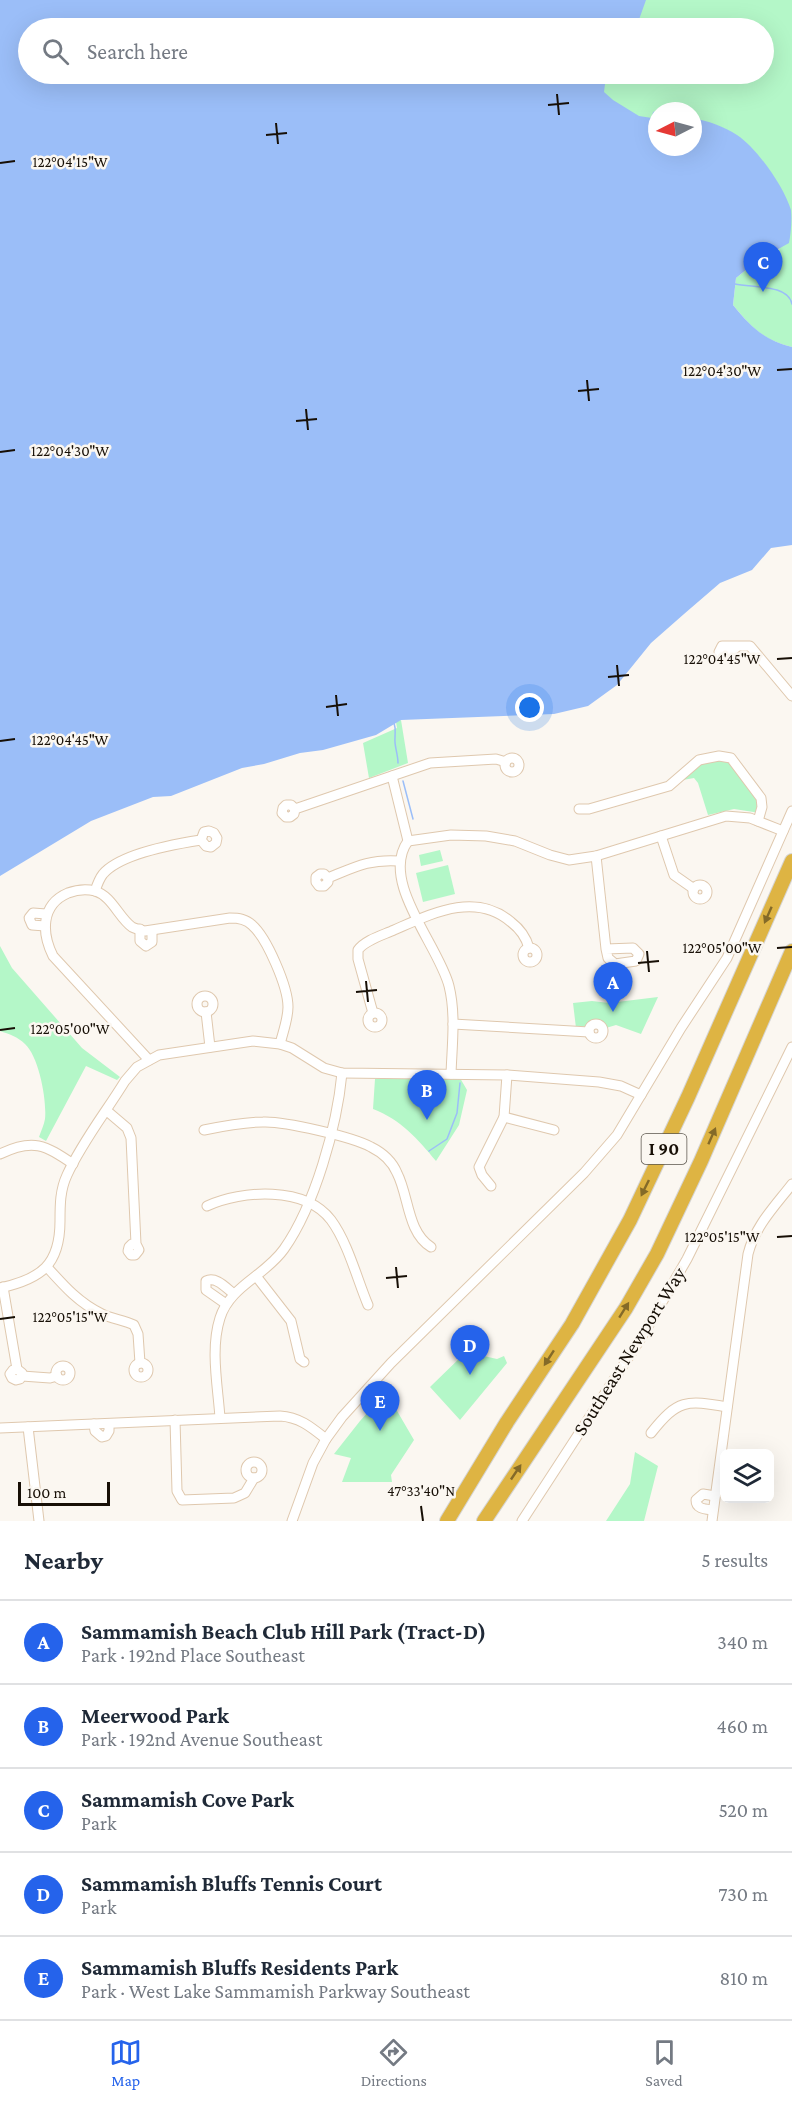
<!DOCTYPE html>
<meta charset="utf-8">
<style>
body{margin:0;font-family:"Crimson Pro",serif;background:#f2f2f3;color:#1f2937}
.controls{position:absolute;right:18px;bottom:18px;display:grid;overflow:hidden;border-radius:9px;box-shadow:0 6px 24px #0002}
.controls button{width:54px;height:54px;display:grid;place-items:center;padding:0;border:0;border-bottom:2px solid #e0e1e3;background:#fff;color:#1f2937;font:30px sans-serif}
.compass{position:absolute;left:648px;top:102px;width:54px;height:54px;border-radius:50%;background:#fff;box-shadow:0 6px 24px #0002;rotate:264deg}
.scale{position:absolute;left:18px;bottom:15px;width:92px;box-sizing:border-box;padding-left:6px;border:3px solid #170f06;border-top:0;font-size:16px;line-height:21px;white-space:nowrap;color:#170f06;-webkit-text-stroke:4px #fbf7f1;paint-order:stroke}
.you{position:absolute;left:530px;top:708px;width:21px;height:21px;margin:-15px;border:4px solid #fff;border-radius:50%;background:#1a73e8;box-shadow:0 0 0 9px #1a73e833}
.badge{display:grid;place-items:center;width:39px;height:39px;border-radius:50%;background:#2563eb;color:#fff;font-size:20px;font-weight:700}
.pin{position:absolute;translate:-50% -50px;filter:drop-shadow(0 2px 3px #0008)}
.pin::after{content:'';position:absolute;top:32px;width:21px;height:18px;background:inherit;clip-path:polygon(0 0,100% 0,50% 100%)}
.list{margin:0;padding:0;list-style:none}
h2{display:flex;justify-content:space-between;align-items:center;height:78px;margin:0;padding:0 24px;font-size:26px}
h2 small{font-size:20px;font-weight:400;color:#747a83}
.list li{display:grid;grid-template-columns:39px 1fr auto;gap:18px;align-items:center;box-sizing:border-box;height:84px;padding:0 24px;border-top:2px solid #e0e1e3}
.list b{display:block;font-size:22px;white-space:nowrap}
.list p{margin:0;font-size:20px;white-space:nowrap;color:#747a83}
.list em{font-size:20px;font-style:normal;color:#747a83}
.icon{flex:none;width:33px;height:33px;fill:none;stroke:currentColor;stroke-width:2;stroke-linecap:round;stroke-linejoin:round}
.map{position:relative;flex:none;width:792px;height:1521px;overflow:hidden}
.search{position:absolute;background:#fff;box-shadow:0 6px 24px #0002;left:18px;right:18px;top:18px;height:66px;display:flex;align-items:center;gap:15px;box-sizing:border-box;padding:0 21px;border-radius:33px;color:#747a83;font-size:22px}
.sheet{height:498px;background:#fff}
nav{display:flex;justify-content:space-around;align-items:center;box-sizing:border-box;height:84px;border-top:2px solid #e0e1e3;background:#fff;font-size:16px;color:#747a83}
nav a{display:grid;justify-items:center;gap:3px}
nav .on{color:#2563eb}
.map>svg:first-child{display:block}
</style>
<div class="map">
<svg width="792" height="1521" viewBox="0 0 792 1521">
<rect width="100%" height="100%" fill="#fbf7f1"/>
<g fill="#b4f7c8" fill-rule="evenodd">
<path d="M 603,0 L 792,0 L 792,347 C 763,340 751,327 733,305 L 736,278 L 757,261 L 780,249 L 568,117 L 585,74 L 764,74 L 764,28 L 600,28 ZM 657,111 L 693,111 L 693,147 L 657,147 Z"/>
<path d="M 401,720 L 408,763 L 369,778 L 363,743 L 397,728 L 396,722 Z"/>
<path d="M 723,756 L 761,798 L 760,813 L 734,809 L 708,815 L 698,783 L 694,778 L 677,781 L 692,765 Z"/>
<path d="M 440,850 L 443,861 L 421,866 L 419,855 Z"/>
<path d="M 448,865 L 455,894 L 423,902 L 416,873 Z"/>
<path d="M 0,946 L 12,968 L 82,1048 L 120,1077 L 117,1080 L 86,1066 L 46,1141 L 39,1137 C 41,1131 44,1125 45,1119 C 47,1100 39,1057 25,1044 C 18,1037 9,1034 0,1031 Z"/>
<path d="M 658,997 L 641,1034 L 616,1025 L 606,1028 L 604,1023 C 590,1018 589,1028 576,1028 L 573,1003 L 592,1001 L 609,1003 Z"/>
<path d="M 460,1078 L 467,1090 L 459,1125 L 436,1161 C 418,1139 400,1119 373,1109 L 375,1079 Z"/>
<path d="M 466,1352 L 497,1359 L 504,1356 L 507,1363 L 460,1420 L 430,1387 Z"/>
<path d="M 386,1392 L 414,1440 L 391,1475 L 392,1482 L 342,1482 L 351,1458 L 334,1454 L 360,1421 Z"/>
<path d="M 635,1452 L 658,1466 L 644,1521 L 606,1521 L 630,1484 Z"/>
</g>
<path fill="#9bbef8" d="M 0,0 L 646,0 L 636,28 L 28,28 L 28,74 L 612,74 L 605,84 L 604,92 L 613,100 L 639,116 L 652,118 L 653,112 L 657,111 L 657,147 L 693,147 L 693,118 C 708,121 723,126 737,135 C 757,148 784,187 791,210 C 792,220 791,233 789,243 L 757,261 L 736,278 L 733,305 C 751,327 764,340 792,347 L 792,545 L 771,548 L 752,570 L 720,583 L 684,614 L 651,643 L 617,685 L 588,706 L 554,714 L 401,720 L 376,735 L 323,750 L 300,753 L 264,764 L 242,768 L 171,796 L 153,797 L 91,821 L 0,876 Z"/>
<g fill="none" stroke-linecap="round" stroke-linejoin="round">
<g stroke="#9bbef8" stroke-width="1.5">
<path d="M 735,284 C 752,288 788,284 792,304"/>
<path d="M 394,723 C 396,729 395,731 395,738 C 394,745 398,754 398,763"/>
<path d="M 403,781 L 413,819"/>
<path d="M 429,1151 L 447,1139 L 457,1113 L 460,1083"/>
</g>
<defs>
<g id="minor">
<path d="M 737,647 L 725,656 L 720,655 L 719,652 L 722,646 L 750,646 L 792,696"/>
<circle cx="512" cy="765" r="7"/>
<path d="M 392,776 L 408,841 C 379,881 439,946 449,986 C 456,1014 452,1045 451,1074"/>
<path d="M 295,809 L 291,805 L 286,805 L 283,808 L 282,813 L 286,817 L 290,817 L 294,814 L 295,809 L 430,763 L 496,759 L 506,762"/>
<path d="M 579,809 L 589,809 L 669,786 L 699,760 L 719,756 L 731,758 L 761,798 L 762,807 L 758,821"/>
<path d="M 661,836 L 674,875 L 694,889"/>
<path d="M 408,841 L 451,835 L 486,836 L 515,841 L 550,855 L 569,860 L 596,856 L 726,816 L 750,818 L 783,831"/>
<path d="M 596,856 L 606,949 L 608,958 L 615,964 L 636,961 L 639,954 L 633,948 L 606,949"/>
<path d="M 328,878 L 324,874 L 320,874 L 316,877 L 316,882 L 319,886 L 324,886 L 328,882 L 328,878 C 355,867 369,859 399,861"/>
<circle cx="700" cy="892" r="7"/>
<path d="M 95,891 C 97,885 99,879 103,874 C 120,854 175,844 201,840 L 206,846 L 211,847 L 216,843 L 217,838 L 214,833 L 209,831 L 204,832 L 201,840"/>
<path d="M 45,926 L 32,925 L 29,918 L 33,913 L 46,914"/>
<path d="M 140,929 L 140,941 L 146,946 L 152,942 L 152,931"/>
<circle cx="530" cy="955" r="7"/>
<circle cx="205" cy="1004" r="8"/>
<path d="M 206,1012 L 210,1047"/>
<path d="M 373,1013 L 358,959 L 358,950 C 365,940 383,935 394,930 C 431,914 475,891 511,922 C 519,928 526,937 529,948"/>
<circle cx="375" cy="1020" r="7"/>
<path d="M 453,1024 L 589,1032"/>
<circle cx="596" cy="1031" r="7"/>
<path d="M 149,1060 L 53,956 C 42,934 40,905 68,893 C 76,890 87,889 95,891 C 112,896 119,918 132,927 C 136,929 141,930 145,931 L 230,918 C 239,918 246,919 252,925 C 267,938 288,987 288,1007 C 288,1019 283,1032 280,1044"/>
<path d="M 107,1111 L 127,1128 L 131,1138 L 136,1244 L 139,1250 L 135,1255 L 131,1255 L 128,1251 L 129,1247 L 132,1244 L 136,1244"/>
<path d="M 504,1117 L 554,1130"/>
<path d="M 204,1130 C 223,1126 244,1122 263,1122 C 284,1121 353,1137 371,1147 C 383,1153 392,1161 397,1173 C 409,1196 407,1232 431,1247"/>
<path d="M 0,1154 C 33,1138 45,1145 73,1164"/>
<path d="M 491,1186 L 482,1175 L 479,1167 L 504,1117 L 507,1075"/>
<path d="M 207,1206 C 242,1190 305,1186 331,1220 C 348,1243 357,1279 368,1305"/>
<path d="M 47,1267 C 64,1286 79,1303 102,1314 C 112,1319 124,1320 134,1325 L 138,1334 L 140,1363"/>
<path d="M 256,1276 L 291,1321 L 300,1359 L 304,1362"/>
<path d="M 3,1287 L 17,1369 L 22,1373 L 20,1379 L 16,1380 L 12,1378 L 10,1374 L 13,1370 L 17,1369"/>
<path d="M 0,1288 C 41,1279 60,1265 60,1221 C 60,1205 60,1190 67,1175 C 82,1142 106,1112 125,1081 L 137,1067 L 159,1055 L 253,1041 L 280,1044 L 292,1048 L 324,1068 L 342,1073 L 507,1075 L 599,1082 L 621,1086 L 641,1095"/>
<path d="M 226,1304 L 206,1290 L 206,1281 C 216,1276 226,1288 234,1294"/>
<circle cx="141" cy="1370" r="7"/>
<circle cx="63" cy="1373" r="7"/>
<path d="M 22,1376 L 50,1378 L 57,1376"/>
<path d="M 220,1418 C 218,1387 210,1349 220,1318 C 230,1286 265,1276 284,1249 C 315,1205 337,1126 342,1073"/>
<path d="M 175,1420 L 177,1491 L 182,1500 L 234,1498 L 245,1493 L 254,1478"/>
<path d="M 94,1424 L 95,1431 L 102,1437 L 106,1436 L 109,1431 L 109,1424"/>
<path d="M 28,1427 L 39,1521"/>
<path d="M 0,1428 L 280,1416 C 299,1417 311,1427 326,1439"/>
<path d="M 651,1433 C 678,1399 686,1400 727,1407"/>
<circle cx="254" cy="1470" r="8"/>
<path d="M 713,1510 C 705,1509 696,1509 696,1500 L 703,1494 L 715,1496"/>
<path d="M 292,1521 L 313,1463 L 326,1439 L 342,1417 L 391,1363 L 584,1173 L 617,1135 L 681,1028 L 727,958 L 792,811"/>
<path d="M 522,1521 L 643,1335 L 687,1259 L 792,1047"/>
<path d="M 712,1521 L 748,1254 C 755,1226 775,1206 792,1184"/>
</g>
<g id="highway">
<path d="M 447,1521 L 507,1422 L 572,1324 L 630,1220 L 688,1097 L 792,861"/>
<path d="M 484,1521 L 626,1308 L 657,1254 L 701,1161 L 792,951"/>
</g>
</defs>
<use href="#minor" stroke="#dfc8ae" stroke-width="11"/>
<use href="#highway" stroke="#d5d4d2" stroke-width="16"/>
<use href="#minor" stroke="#fff" stroke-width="9"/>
<use href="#highway" stroke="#deb443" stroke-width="14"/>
</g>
<defs><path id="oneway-solid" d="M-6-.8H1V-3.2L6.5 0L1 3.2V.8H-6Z" transform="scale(1.5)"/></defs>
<g fill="#846a28">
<use href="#oneway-solid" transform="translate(768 915) rotate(114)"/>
<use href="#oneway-solid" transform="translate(712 1136) rotate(-66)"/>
<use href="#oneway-solid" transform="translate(645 1188) rotate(116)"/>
<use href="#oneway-solid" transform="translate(624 1310) rotate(-58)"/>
<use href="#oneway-solid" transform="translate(549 1358) rotate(123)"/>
<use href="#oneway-solid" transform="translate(516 1472) rotate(-56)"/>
</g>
<path fill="none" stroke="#170f06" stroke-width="2" d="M 557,94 L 559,115M 548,105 L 569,103M 276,123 L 278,144M 266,135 L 287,133M 0,163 L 15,161M 777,370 L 792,369M 587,380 L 589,401M 578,391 L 599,389M 306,409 L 308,430M 296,421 L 317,419M 0,452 L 15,450M 777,659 L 792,658M 617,665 L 619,686M 608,677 L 629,675M 336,695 L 338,716M 326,707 L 347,704M 0,741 L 15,739M 777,948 L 792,947M 647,951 L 649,972M 638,963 L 659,961M 366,981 L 368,1002M 356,992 L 377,990M 0,1030 L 15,1028M 777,1237 L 792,1236M 396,1267 L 398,1288M 386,1278 L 407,1276M 0,1319 L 15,1317M 421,1506 L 423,1521"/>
<g text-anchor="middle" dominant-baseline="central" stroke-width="5" stroke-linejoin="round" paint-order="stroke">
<rect fill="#fbf7f1" stroke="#5b554c" stroke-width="1.5" x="641.5" y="1134" width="45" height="30" rx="4.5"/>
<g font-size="18" font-weight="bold" fill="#170f06">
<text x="664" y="1149">I 90</text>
</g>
<g font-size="20" fill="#170f06" stroke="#fbf7f1">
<text transform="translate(629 1351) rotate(-58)">Southeast Newport Way</text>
</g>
</g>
<g font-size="15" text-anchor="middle" fill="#170f06" stroke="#fbf7f1" stroke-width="5" stroke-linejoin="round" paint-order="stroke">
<text x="70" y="167">122°04'15"W</text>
<text x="722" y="376">122°04'30"W</text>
<text x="70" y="456">122°04'30"W</text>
<text x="722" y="664">122°04'45"W</text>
<text x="70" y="745">122°04'45"W</text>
<text x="722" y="953">122°05'00"W</text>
<text x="70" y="1034">122°05'00"W</text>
<text x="722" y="1242">122°05'15"W</text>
<text x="70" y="1322">122°05'15"W</text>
<text x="421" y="1496">47°33'40"N</text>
</g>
</svg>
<div class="controls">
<button><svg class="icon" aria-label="layers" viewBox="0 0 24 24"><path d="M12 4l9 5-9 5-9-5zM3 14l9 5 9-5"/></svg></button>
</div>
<svg class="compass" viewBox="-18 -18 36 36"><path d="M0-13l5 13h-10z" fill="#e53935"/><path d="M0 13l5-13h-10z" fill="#747a83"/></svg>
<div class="scale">100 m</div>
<div class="you"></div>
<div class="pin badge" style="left:613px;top:1012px">A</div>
<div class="pin badge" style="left:427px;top:1120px">B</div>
<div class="pin badge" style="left:763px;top:292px">C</div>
<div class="pin badge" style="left:470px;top:1375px">D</div>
<div class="pin badge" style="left:380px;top:1431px">E</div>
<div class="search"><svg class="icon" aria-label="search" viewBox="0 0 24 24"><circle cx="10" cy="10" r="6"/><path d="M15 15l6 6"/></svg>Search here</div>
</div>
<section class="sheet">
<h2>Nearby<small>5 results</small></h2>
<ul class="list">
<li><span class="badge">A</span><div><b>Sammamish Beach Club Hill Park (Tract-D)</b><p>Park · 192nd Place Southeast</p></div><em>340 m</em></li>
<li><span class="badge">B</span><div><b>Meerwood Park</b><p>Park · 192nd Avenue Southeast</p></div><em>460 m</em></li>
<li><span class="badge">C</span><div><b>Sammamish Cove Park</b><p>Park</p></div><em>520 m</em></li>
<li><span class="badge">D</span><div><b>Sammamish Bluffs Tennis Court</b><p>Park</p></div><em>730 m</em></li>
<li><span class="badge">E</span><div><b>Sammamish Bluffs Residents Park</b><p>Park · West Lake Sammamish Parkway Southeast</p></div><em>810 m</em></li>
</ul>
</section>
<nav>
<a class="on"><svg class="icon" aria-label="map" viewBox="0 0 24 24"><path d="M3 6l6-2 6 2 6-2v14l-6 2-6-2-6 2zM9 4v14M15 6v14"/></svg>Map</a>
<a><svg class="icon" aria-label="directions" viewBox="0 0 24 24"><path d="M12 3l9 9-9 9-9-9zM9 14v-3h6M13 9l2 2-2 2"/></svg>Directions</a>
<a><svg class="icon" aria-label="saved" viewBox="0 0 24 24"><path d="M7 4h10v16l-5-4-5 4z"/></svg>Saved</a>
</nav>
